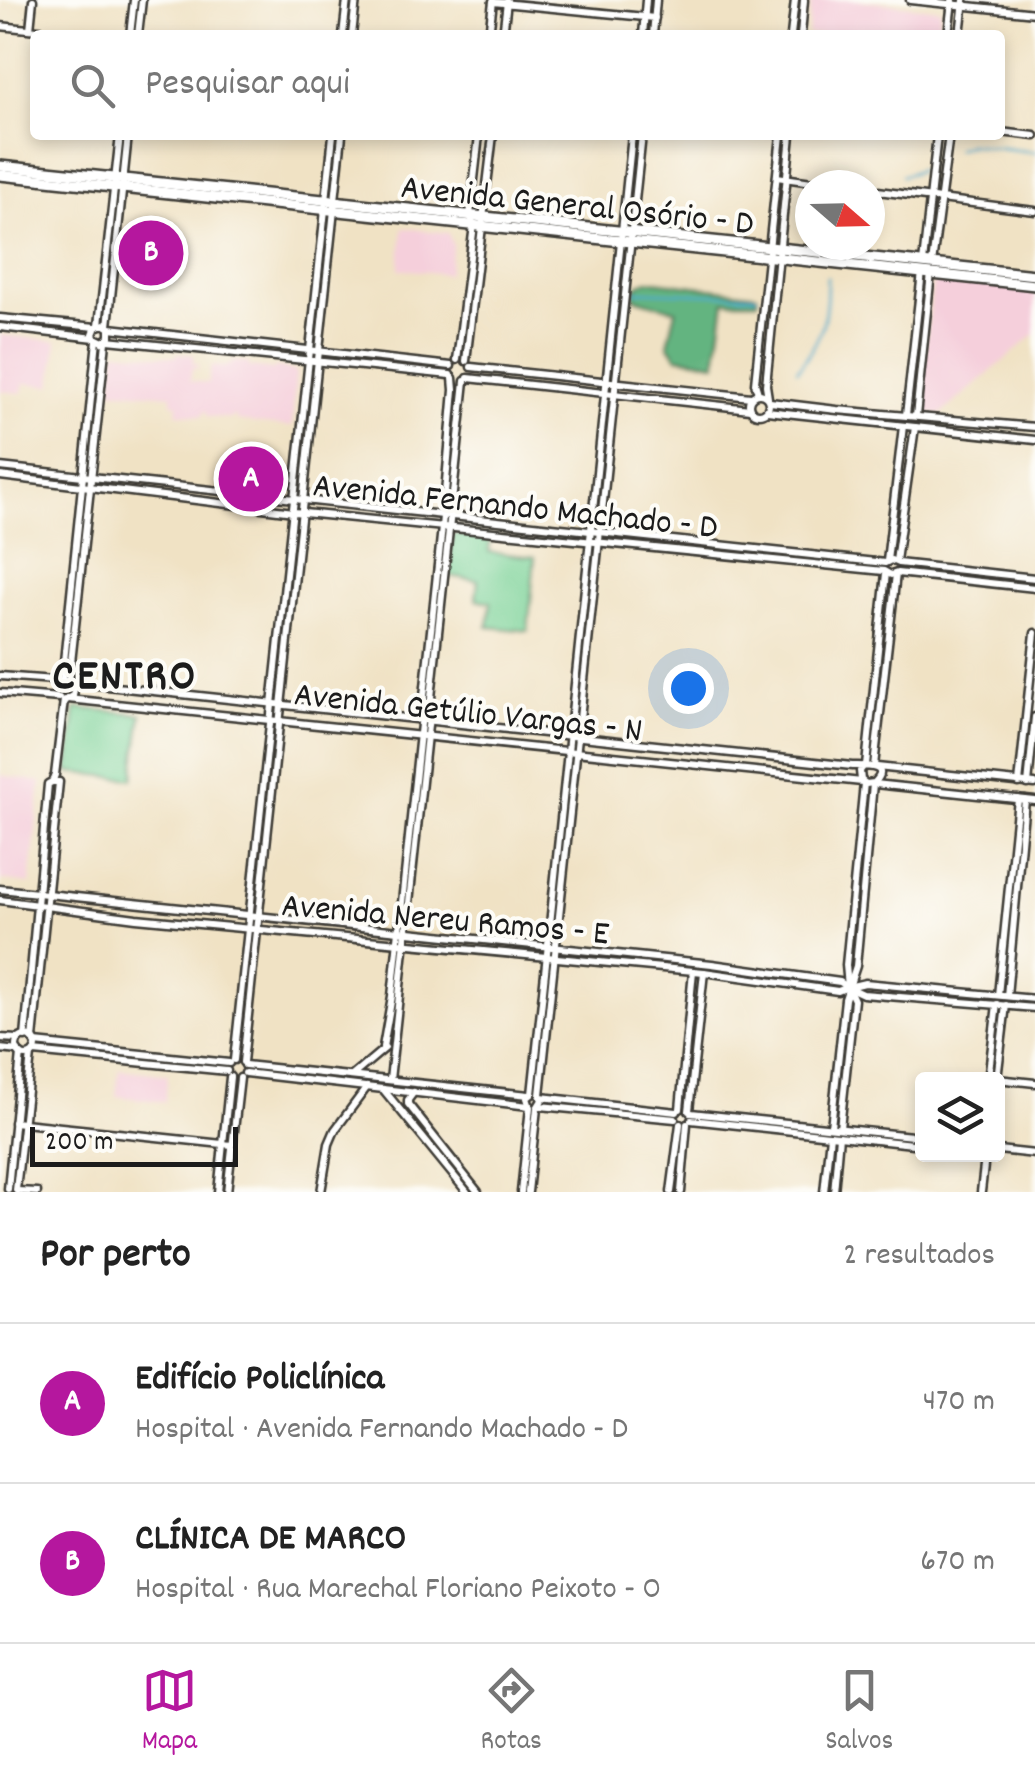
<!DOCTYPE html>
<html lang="pt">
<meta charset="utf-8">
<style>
body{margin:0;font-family:Dekko,sans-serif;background:#f6f6f6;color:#222}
.controls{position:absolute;right:30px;bottom:30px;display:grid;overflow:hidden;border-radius:10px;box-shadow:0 5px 15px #0003}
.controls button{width:90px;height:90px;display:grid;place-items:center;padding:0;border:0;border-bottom:2px solid #e0e0e0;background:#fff;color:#222;font:50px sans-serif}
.compass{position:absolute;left:795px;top:170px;width:90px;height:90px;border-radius:50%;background:#fff;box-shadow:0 5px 15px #0003;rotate:110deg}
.scale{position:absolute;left:30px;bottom:25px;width:208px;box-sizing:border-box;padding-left:10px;border:5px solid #1c1c1c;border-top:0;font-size:28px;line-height:35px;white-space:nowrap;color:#1c1c1c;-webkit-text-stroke:8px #fdfcf7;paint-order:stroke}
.you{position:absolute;left:688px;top:688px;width:35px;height:35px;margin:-25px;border:8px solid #fff;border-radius:50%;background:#1a73e8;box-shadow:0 0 0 15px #1a73e833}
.badge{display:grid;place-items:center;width:65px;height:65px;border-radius:50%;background:#b5179e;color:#fff;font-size:32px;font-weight:700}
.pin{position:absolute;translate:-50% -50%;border:5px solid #fff;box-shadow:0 2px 10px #0006}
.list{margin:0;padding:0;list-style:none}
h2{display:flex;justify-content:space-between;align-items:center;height:130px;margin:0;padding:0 40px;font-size:42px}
h2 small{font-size:32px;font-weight:400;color:#767676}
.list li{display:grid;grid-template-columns:65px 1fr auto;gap:30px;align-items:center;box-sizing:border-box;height:160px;padding:0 40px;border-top:2px solid #e0e0e0}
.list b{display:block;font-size:38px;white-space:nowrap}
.list p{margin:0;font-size:32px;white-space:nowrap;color:#767676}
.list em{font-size:32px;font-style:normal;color:#767676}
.icon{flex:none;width:55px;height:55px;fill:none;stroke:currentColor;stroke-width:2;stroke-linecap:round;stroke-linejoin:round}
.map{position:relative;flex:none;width:1035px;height:1192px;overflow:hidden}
.search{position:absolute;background:#fff;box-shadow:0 5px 15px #0003;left:30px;right:30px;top:30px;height:110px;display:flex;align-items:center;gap:25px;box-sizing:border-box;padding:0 35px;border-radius:10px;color:#767676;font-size:38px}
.sheet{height:450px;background:#fff}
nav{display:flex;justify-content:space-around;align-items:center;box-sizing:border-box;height:140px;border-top:2px solid #e0e0e0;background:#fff;font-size:28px;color:#767676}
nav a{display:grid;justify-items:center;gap:5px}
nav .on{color:#b5179e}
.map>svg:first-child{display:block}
</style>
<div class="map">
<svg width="1035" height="1192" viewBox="0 0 1035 1192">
<rect width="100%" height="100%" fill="#fdfcf7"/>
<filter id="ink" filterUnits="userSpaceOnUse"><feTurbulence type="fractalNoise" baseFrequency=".01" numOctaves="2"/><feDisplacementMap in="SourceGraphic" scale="20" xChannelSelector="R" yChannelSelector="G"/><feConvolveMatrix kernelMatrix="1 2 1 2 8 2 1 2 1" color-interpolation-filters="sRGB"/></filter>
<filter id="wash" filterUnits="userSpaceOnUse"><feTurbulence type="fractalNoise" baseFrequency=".0048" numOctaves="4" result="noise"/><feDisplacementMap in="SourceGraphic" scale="40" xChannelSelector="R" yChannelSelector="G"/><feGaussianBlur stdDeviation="2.25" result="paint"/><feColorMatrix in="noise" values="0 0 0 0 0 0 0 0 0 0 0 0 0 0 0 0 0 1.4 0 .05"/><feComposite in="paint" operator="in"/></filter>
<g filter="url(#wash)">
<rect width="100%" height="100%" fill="#f0e2c4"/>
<g fill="#f5cfdb">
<path d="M 811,0 L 854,0 L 941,9 L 938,35 L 808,35 Z"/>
<path d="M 403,228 L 448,233 L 453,245 L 448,274 L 399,269 Z"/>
<path d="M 933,277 L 1035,287 L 1035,334 L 940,415 L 919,412 Z"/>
<path d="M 0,335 L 57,341 L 52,386 L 24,383 L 22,393 L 0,391 Z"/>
<path d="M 116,351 L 176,357 L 178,353 L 194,355 L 193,364 L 199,365 L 198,368 L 192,368 L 190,381 L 208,383 L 211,366 L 226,367 L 227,365 L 232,365 L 232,361 L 249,363 L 249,367 L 274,370 L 275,367 L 296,371 L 292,427 L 236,421 L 236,416 L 233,416 L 232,419 L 206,416 L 207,412 L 204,411 L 202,416 L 177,413 L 178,404 L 172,403 L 172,395 L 111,390 Z"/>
<path d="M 0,775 L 41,782 L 30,884 L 0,880 Z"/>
<path d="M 119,1069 L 168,1075 L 165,1102 L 116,1096 Z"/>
</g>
<g fill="#7ad297" stroke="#4b775a" stroke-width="2.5">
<path d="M 453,534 L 490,538 L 489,552 L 535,557 L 528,631 L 488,627 L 491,602 L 476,599 L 478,580 L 448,576 Z"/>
<path d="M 76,708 L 142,714 L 133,779 L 68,772 Z"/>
</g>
<path fill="#63b480" stroke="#40684e" stroke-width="2.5" d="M 647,280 L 757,294 L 757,301 L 725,301 L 716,363 L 677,357 L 668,344 L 676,310 L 634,298 L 637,286 Z"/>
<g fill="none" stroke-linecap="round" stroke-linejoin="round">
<g stroke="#4daacb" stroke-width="2.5">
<path d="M 956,149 L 969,144 L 1035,152"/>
<path d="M 902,176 L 919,170"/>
<path d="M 630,291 L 757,296"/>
<path d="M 797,370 C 823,337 827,320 827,277"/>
</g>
</g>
</g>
<g filter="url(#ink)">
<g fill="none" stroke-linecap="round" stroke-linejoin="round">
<defs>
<g id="minor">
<path d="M 910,0 L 1035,13"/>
<path d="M 493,2 L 655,18"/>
<path d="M 0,26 L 85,35"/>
<path d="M 30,29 L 33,0"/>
<path d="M 130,35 L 134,0"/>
<path d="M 138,35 L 142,0"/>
<path d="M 343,35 L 347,0"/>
<path d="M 352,35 L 356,0"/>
<path d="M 489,35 L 493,1"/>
<path d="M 503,35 L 507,1"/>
<path d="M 643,35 L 646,0"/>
<path d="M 653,35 L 656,0"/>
<path d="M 791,35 L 795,0"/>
<path d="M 801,35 L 804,0"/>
<path d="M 948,35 L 952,1"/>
<path d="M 960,35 L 964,0"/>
<path d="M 1000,132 L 1035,136"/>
<path d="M 777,177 L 833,185"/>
<path d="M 870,190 L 1035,211"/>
<path d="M 923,263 L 937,135"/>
<path d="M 932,264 L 949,135"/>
<path d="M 0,318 L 96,327"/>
<path d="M 99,325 L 120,135"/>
<path d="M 108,326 L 128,135"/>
<path d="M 0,327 L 95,338 L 103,342 L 110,337 L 110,328 L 104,324 L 96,327 L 93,334 L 95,338"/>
<path d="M 110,328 L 451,366"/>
<path d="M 108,340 L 450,375"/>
<path d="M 457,360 L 474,225 L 470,215 L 479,135"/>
<path d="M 466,361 L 493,135"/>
<path d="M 471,367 L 751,397"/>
<path d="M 468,378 L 750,409"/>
<path d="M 758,393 L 755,383 L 781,135"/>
<circle cx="759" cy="404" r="10"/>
<path d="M 768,398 L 766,385 L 791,135"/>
<path d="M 770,402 L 837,410 L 1035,427"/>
<path d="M 767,411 L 1035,440"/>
<path d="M 906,415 L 922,272"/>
<path d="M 916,416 L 931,273"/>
<path d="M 0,467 L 885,563 L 891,560 L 898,563 L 1035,578"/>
<path d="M 0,476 L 294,512 L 884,571 L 891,575 L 897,573 L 1035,588"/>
<path d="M 887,561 L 903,426"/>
<path d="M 896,561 L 915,427"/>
<path d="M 0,676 L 68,681 L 74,690 L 73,696 L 66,700"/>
<path d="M 62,681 L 97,340"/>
<path d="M 69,681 L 106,342"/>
<path d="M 70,682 L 852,766 C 863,766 893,764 874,783 L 866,784 L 861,780 L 860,771 L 864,766"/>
<path d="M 0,693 L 59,698"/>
<path d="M 68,699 L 862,782"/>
<path d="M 866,765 L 886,573"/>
<path d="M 874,766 L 896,574"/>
<path d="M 877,767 L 1035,784"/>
<path d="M 1019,783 L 1035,633"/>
<path d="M 875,784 L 1035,801"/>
<path d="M 1028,784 L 1035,717"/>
<path d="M 0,889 L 712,964 L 840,982 L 848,987 L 865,983 L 1035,999"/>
<path d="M 0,900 L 136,918 L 704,972 L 838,991 L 848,987 L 863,994 L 1035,1008"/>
<path d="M 998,995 L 1018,799"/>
<path d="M 1007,996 L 1025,800"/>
<path d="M 1006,1005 L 997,1079 L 1035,1083"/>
<circle cx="26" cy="1046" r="10"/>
<path d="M 25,1037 L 48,784 L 52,782 L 55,775 L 64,700"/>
<path d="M 0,1038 L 18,1039"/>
<path d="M 33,1039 L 59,782 L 52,782"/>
<path d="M 35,1043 L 229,1063"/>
<path d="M 383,1047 L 392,996 L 442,527 L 454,390 L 453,378"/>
<path d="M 0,1049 L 18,1051"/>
<path d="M 34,1052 L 227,1071"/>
<path d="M 234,1060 L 333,135"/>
<path d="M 243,1062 L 342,135"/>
<path d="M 245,1065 L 529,1095"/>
<path d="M 245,1073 L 529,1106"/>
<path d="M 353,1075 L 385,1048"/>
<path d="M 390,1080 L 465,381"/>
<path d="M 988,1080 L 997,1004"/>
<path d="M 383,1089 L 467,1192"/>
<path d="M 414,1092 L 408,1100 L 408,1104 L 478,1192"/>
<path d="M 541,1097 L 677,1112"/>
<path d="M 540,1106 L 675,1119"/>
<path d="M 680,1109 L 693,971"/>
<path d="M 689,1111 L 704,972"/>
<path d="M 691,1113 L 922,1137"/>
<path d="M 691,1120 L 922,1145"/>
<path d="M 14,1122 L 232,1145"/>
<path d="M 831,1127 L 845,999 L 856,966 L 873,784"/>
<path d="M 840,1128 L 854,1000 L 848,987 L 846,965 L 864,783"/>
<path d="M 998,1150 L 1035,1154"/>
<path d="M 980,1154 L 985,1157 L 991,1154"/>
<path d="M 8,1189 L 21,1054"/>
<path d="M 16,1190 L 31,1055"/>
<path d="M 17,1191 L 37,1192"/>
<path d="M 218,1192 L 230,1077"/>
<path d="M 227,1192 L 240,1078"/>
<path d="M 321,1192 L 329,1144 L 335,1130 L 367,1087"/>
<path d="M 521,1192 L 530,1107 L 527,1098 L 532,1094 L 546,963 L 632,135"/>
<path d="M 528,1192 L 537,1108 L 542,1100 L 540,1095 L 642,135"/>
<path d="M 671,1192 L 680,1124"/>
<path d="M 681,1192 L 687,1124"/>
<path d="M 824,1192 L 830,1135"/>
<path d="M 834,1192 L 839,1136"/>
<path d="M 981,1192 L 985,1157"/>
</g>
<g id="major">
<path d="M 0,166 L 1035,275"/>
<path d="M 0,175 L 1035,285"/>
</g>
</defs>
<use href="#minor" stroke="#3c3a35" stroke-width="11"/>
<use href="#major" stroke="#3c3a35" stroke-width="14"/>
<use href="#minor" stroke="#fff" stroke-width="6"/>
<use href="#major" stroke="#fff" stroke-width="9"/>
</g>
</g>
<g text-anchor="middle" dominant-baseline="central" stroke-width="8" stroke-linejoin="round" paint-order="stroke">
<g font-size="35" fill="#1c1c1c" stroke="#fdfcf7">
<text transform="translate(577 208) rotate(6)">Avenida General Osório - D</text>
<text transform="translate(515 509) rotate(6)">Avenida Fernando Machado - D</text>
<text transform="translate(468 715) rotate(6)">Avenida Getúlio Vargas - N</text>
<text transform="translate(445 922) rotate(5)">Avenida Nereu Ramos - E</text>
</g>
<g font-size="45" font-weight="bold" letter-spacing="2.5" fill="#1c1c1c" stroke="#fdfcf7">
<text x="125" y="679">CENTRO</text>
</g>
</g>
</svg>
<div class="controls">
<button><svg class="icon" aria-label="layers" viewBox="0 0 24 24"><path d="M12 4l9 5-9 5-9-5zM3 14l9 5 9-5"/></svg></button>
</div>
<svg class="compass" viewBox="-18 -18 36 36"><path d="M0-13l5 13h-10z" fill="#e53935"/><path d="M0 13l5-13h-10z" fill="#767676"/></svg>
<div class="scale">200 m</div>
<div class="you"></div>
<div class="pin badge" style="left:251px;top:479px">A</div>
<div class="pin badge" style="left:151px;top:253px">B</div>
<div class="search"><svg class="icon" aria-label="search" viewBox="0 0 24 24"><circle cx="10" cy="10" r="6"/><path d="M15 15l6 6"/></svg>Pesquisar aqui</div>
</div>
<section class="sheet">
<h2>Por perto<small>2 resultados</small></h2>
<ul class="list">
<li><span class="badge">A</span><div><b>Edifício Policlínica</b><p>Hospital · Avenida Fernando Machado - D</p></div><em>470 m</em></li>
<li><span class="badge">B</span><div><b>CLÍNICA DE MARCO</b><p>Hospital · Rua Marechal Floriano Peixoto - O</p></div><em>670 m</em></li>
</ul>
</section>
<nav>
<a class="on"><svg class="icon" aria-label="map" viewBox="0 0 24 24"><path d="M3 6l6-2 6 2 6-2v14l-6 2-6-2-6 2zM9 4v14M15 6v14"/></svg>Mapa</a>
<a><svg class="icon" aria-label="directions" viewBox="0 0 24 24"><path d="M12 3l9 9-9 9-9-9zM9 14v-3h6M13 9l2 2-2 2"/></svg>Rotas</a>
<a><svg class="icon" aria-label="saved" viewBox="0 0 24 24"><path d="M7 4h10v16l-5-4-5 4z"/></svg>Salvos</a>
</nav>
